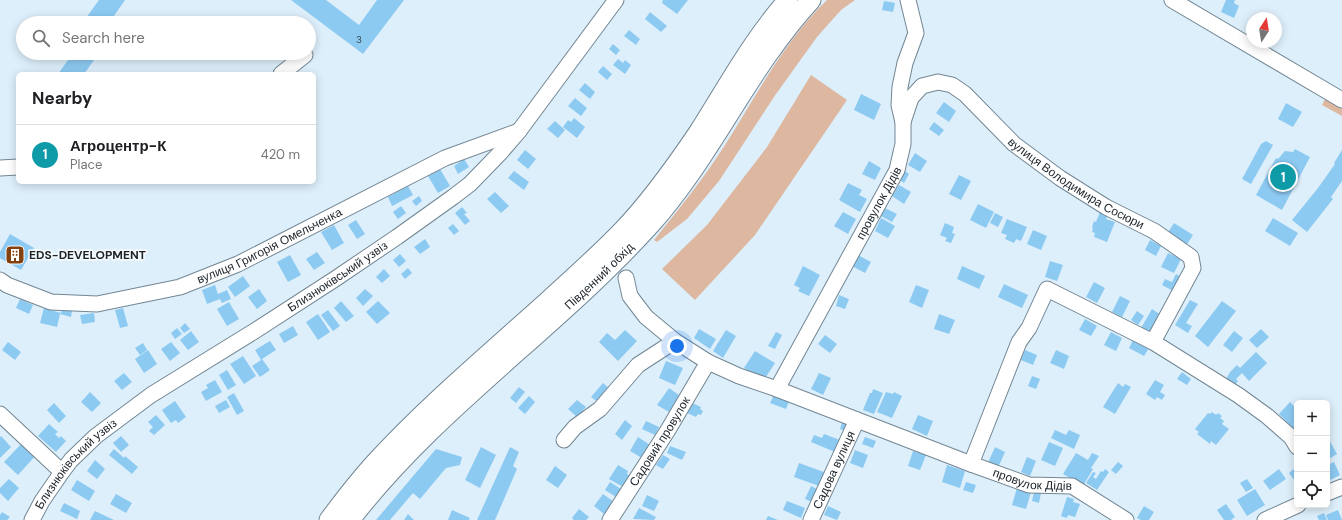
<!DOCTYPE html>
<meta charset="utf-8">
<style>
body{margin:0;font-family:"DM Sans",sans-serif;background:#f6f6f6;color:#202124}
.controls{position:absolute;right:12px;bottom:12px;display:grid;overflow:hidden;border-radius:6px;box-shadow:0 2px 10px #0003}
.controls button{width:36px;height:36px;display:grid;place-items:center;padding:0;border:0;border-bottom:1px solid #e0e0e0;background:#fff;color:#202124;font:20px sans-serif}
.compass{position:absolute;left:1246px;top:12px;width:36px;height:36px;border-radius:50%;background:#fff;box-shadow:0 2px 10px #0003;rotate:12deg}
.you{position:absolute;left:677px;top:346px;width:14px;height:14px;margin:-10px;border:3px solid #fff;border-radius:50%;background:#1a73e8;box-shadow:0 0 0 6px #1a73e833}
.badge{display:grid;place-items:center;width:26px;height:26px;border-radius:50%;background:#83410d;color:#fff;font-size:13px;font-weight:700}
.pin{position:absolute;translate:-50% -50%;border:2px solid #fff;box-shadow:0 1px 4px #0006}
.list{margin:0;padding:0;list-style:none}
h2{display:flex;justify-content:space-between;align-items:center;height:52px;margin:0;padding:0 16px;font-size:17px}
h2 small{font-size:13px;font-weight:400;color:#757577}
.list li{display:grid;grid-template-columns:26px 1fr auto;gap:12px;align-items:center;box-sizing:border-box;height:60px;padding:0 16px;border-top:1px solid #e0e0e0}
.list b{display:block;font-size:15px;white-space:nowrap}
.list p{margin:0;font-size:13px;white-space:nowrap;color:#757577}
.list em{font-size:13px;font-style:normal;color:#757577}
.icon{flex:none;width:22px;height:22px;fill:none;stroke:currentColor;stroke-width:2;stroke-linecap:round;stroke-linejoin:round}
.map{position:relative;flex:none;width:1342px;height:520px;overflow:hidden}
.search{position:absolute;background:#fff;box-shadow:0 2px 10px #0003;left:16px;top:16px;width:300px;height:44px;display:flex;align-items:center;gap:10px;box-sizing:border-box;padding:0 14px;border-radius:22px;color:#757577;font-size:15px}
.panel{position:absolute;background:#fff;box-shadow:0 2px 10px #0003;left:16px;top:72px;width:300px;height:112px;border-radius:6px}
.map>svg:first-child{display:block}
</style>
<div class="map">
<svg width="1342" height="520" viewBox="0 0 1342 520">
<rect width="100%" height="100%" fill="#ddeffb"/>
<g fill="#ddb7a0">
<path d="M 827,0 L 855,0 L 841,10 L 817,37 L 776,94 L 719,181 L 687,219 L 657,242 L 654,240 C 679,209 704,178 725,145 C 757,95 784,41 827,0 Z"/>
<path d="M 811,75 L 847,100 L 755,235 L 695,300 L 662,269 L 707,225 L 767,147 Z"/>
<path d="M 1325,99 L 1342,109 L 1342,116 L 1322,105 Z"/>
</g>
<g fill="#8dcaf2">
<path d="M 99,0 L 125,0 L 109,23 L 93,23 L 86,18 Z"/>
<path d="M 291,0 L 326,0 L 359,25 L 377,0 L 404,0 L 363,54 Z"/>
<path d="M 663,0 L 688,0 L 677,14 L 662,3 Z"/>
<path d="M 1226,0 L 1235,0 L 1234,3 L 1239,6 L 1234,18 L 1221,12 Z"/>
<path d="M 884,1 L 895,3 L 893,12 L 882,10 Z"/>
<path d="M 650,12 L 667,26 L 661,32 L 645,19 Z"/>
<path d="M 629,30 L 640,39 L 636,45 L 624,36 Z"/>
<path d="M 613,44 L 620,50 L 616,55 L 609,49 Z"/>
<path d="M 73,53 L 99,53 L 84,74 L 58,74 Z"/>
<path d="M 618,59 L 623,63 L 625,60 L 631,65 L 625,74 L 613,65 Z"/>
<path d="M 603,66 L 612,74 L 607,80 L 598,72 Z"/>
<path d="M 585,83 L 595,92 L 590,99 L 579,90 Z"/>
<path d="M 861,94 L 881,104 L 874,120 L 854,110 Z"/>
<path d="M 575,98 L 587,108 L 581,116 L 568,106 Z"/>
<path d="M 944,102 L 956,111 L 949,122 L 936,113 Z"/>
<path d="M 1286,103 L 1302,112 L 1293,127 L 1278,119 Z"/>
<path d="M 574,118 L 585,127 L 577,138 L 563,127 L 568,120 L 571,122 Z"/>
<path d="M 555,121 L 565,130 L 558,138 L 547,129 Z"/>
<path d="M 934,122 L 944,130 L 939,136 L 929,129 Z"/>
<path d="M 1266,141 L 1273,145 L 1251,184 L 1242,179 L 1261,144 Z"/>
<path d="M 1295,149 L 1310,157 L 1282,210 L 1256,195 L 1276,158 L 1278,159 L 1285,151 L 1293,152 Z"/>
<path d="M 525,150 L 536,159 L 528,169 L 517,160 Z"/>
<path d="M 1342,150 L 1342,181 L 1331,197 L 1333,199 L 1307,232 L 1292,220 L 1318,188 L 1335,164 L 1334,163 Z"/>
<path d="M 915,153 L 927,161 L 920,172 L 908,165 Z"/>
<path d="M 464,159 L 469,167 L 458,174 L 454,166 Z"/>
<path d="M 869,161 L 881,168 L 875,180 L 862,174 Z"/>
<path d="M 440,169 L 450,186 L 438,193 L 428,176 Z"/>
<path d="M 904,170 L 909,174 L 904,183 L 898,179 Z"/>
<path d="M 514,171 L 529,182 L 524,190 L 508,178 Z"/>
<path d="M 959,175 L 971,181 L 961,200 L 949,194 Z"/>
<path d="M 848,183 L 862,190 L 859,195 L 867,199 L 860,212 L 839,200 Z"/>
<path d="M 899,185 L 911,192 L 904,204 L 892,196 Z"/>
<path d="M 408,186 L 413,195 L 392,206 L 388,197 Z"/>
<path d="M 495,192 L 509,206 L 501,213 L 487,199 Z"/>
<path d="M 419,196 L 422,201 L 416,206 L 412,201 Z"/>
<path d="M 978,204 L 994,212 L 986,228 L 970,220 Z"/>
<path d="M 401,206 L 406,213 L 398,219 L 393,212 Z"/>
<path d="M 462,207 L 467,213 L 464,214 L 470,221 L 465,225 L 455,213 Z"/>
<path d="M 883,207 L 897,214 L 892,222 L 879,215 Z"/>
<path d="M 843,212 L 856,219 L 848,234 L 834,226 Z"/>
<path d="M 1100,212 L 1108,215 L 1106,219 L 1115,222 L 1107,242 L 1094,237 L 1095,233 L 1092,232 L 1093,228 L 1092,227 L 1094,221 L 1096,222 Z"/>
<path d="M 995,213 L 1003,217 L 998,227 L 990,223 Z"/>
<path d="M 881,218 L 895,226 L 888,238 L 875,231 Z"/>
<path d="M 1273,218 L 1298,233 L 1290,246 L 1265,231 Z"/>
<path d="M 1007,219 L 1027,227 L 1021,241 L 1016,239 L 1014,243 L 1005,239 L 1007,235 L 1001,233 Z"/>
<path d="M 356,220 L 365,234 L 357,239 L 348,225 Z"/>
<path d="M 945,223 L 954,227 L 952,233 L 955,234 L 951,243 L 945,241 L 947,238 L 940,235 Z"/>
<path d="M 1174,223 L 1193,235 L 1184,249 L 1165,237 Z"/>
<path d="M 453,224 L 459,231 L 454,235 L 448,228 Z"/>
<path d="M 334,225 L 344,243 L 332,250 L 321,232 Z"/>
<path d="M 1033,230 L 1047,236 L 1041,250 L 1027,244 Z"/>
<path d="M 10,234 L 34,248 L 21,270 L 0,258 L 0,252 Z"/>
<path d="M 425,239 L 430,247 L 420,254 L 414,247 Z"/>
<path d="M 1150,240 L 1161,246 L 1156,256 L 1145,250 Z"/>
<path d="M 317,252 L 325,263 L 314,270 L 306,259 Z"/>
<path d="M 1168,253 L 1181,259 L 1174,273 L 1161,267 Z"/>
<path d="M 400,254 L 406,261 L 399,267 L 393,260 Z"/>
<path d="M 290,255 L 301,275 L 288,282 L 277,262 Z"/>
<path d="M 858,255 L 871,262 L 865,273 L 852,266 Z"/>
<path d="M 1050,261 L 1063,265 L 1057,281 L 1045,277 Z"/>
<path d="M 803,266 L 820,275 L 809,296 L 798,291 L 800,288 L 794,285 Z"/>
<path d="M 962,266 L 985,276 L 979,289 L 957,279 Z"/>
<path d="M 408,268 L 412,273 L 405,279 L 401,274 Z"/>
<path d="M 384,269 L 390,276 L 382,283 L 376,277 Z"/>
<path d="M 1176,274 L 1181,277 L 1175,292 L 1162,285 L 1165,279 L 1172,282 Z"/>
<path d="M 243,276 L 250,286 L 235,297 L 228,287 Z"/>
<path d="M 1094,282 L 1105,288 L 1097,303 L 1086,297 Z"/>
<path d="M 1004,284 L 1028,295 L 1022,308 L 998,297 Z"/>
<path d="M 215,285 L 218,294 L 227,290 L 231,299 L 222,303 L 220,299 L 207,304 L 202,290 Z"/>
<path d="M 916,285 L 929,290 L 922,308 L 909,302 Z"/>
<path d="M 259,289 L 267,301 L 257,309 L 248,297 Z"/>
<path d="M 365,289 L 373,296 L 363,306 L 356,298 Z"/>
<path d="M 839,295 L 849,299 L 845,309 L 836,306 Z"/>
<path d="M 1120,296 L 1130,301 L 1122,317 L 1112,312 Z"/>
<path d="M 20,299 L 33,305 L 29,314 L 16,308 Z"/>
<path d="M 1190,300 L 1198,304 L 1186,323 L 1192,326 L 1188,333 L 1175,325 Z"/>
<path d="M 341,301 L 354,316 L 346,322 L 334,308 Z"/>
<path d="M 378,301 L 390,313 L 377,324 L 366,312 Z"/>
<path d="M 1222,301 L 1236,311 L 1208,347 L 1195,336 Z"/>
<path d="M 229,302 L 239,319 L 227,326 L 217,309 Z"/>
<path d="M 44,308 L 61,313 L 62,308 L 72,311 L 71,317 L 60,314 L 57,327 L 40,323 Z"/>
<path d="M 123,308 L 128,326 L 120,328 L 115,310 Z"/>
<path d="M 1152,309 L 1161,315 L 1150,333 L 1141,328 Z"/>
<path d="M 328,310 L 340,326 L 333,331 L 321,315 Z"/>
<path d="M 1137,311 L 1144,316 L 1138,325 L 1131,320 Z"/>
<path d="M 94,313 L 95,322 L 82,324 L 80,315 Z"/>
<path d="M 318,314 L 330,332 L 318,340 L 306,322 Z"/>
<path d="M 939,314 L 955,320 L 949,334 L 934,329 Z"/>
<path d="M 1085,319 L 1097,326 L 1091,336 L 1079,330 Z"/>
<path d="M 185,323 L 190,329 L 184,333 L 180,328 Z"/>
<path d="M 293,326 L 298,335 L 284,343 L 279,334 Z"/>
<path d="M 177,328 L 182,334 L 175,339 L 171,333 Z"/>
<path d="M 699,329 L 716,339 L 710,349 L 694,338 Z"/>
<path d="M 1261,329 L 1269,337 L 1257,348 L 1249,340 Z"/>
<path d="M 625,330 L 637,341 L 618,361 L 599,342 L 607,333 L 615,340 Z"/>
<path d="M 726,330 L 736,336 L 723,358 L 713,351 Z"/>
<path d="M 191,331 L 199,342 L 188,350 L 180,340 Z"/>
<path d="M 1234,331 L 1243,338 L 1232,352 L 1223,345 Z"/>
<path d="M 776,332 L 782,335 L 775,349 L 768,346 Z"/>
<path d="M 1111,332 L 1122,338 L 1116,351 L 1104,345 Z"/>
<path d="M 825,335 L 837,344 L 830,353 L 818,344 Z"/>
<path d="M 1133,340 L 1149,348 L 1144,356 L 1129,348 Z"/>
<path d="M 270,341 L 276,350 L 262,359 L 270,370 L 260,377 L 252,366 L 261,360 L 255,350 Z"/>
<path d="M 8,342 L 21,352 L 15,360 L 2,350 Z"/>
<path d="M 171,342 L 180,353 L 170,361 L 161,349 Z"/>
<path d="M 143,343 L 147,350 L 140,355 L 135,348 Z"/>
<path d="M 148,350 L 157,364 L 144,373 L 135,359 Z"/>
<path d="M 1025,350 L 1037,355 L 1033,365 L 1021,360 Z"/>
<path d="M 1056,350 L 1069,356 L 1064,369 L 1050,363 Z"/>
<path d="M 755,351 L 775,363 L 764,380 L 744,368 Z"/>
<path d="M 1256,352 L 1267,363 L 1249,381 L 1242,373 L 1236,379 L 1238,381 L 1235,385 L 1224,383 L 1230,372 L 1237,365 L 1240,368 Z"/>
<path d="M 243,356 L 256,376 L 244,384 L 230,364 Z"/>
<path d="M 666,361 L 683,368 L 675,385 L 659,378 Z"/>
<path d="M 227,370 L 236,385 L 228,390 L 219,375 Z"/>
<path d="M 1182,372 L 1191,379 L 1187,385 L 1177,379 Z"/>
<path d="M 124,373 L 132,382 L 122,390 L 114,381 Z"/>
<path d="M 819,373 L 831,378 L 823,395 L 811,389 Z"/>
<path d="M 1032,376 L 1040,379 L 1036,389 L 1028,386 Z"/>
<path d="M 215,380 L 222,392 L 206,401 L 201,392 L 208,388 L 206,385 Z"/>
<path d="M 1155,380 L 1164,385 L 1160,392 L 1165,395 L 1162,400 L 1157,397 L 1155,400 L 1146,394 Z"/>
<path d="M 603,383 L 610,389 L 599,403 L 591,397 Z"/>
<path d="M 1118,383 L 1123,387 L 1125,384 L 1131,387 L 1115,414 L 1103,407 Z"/>
<path d="M 519,387 L 525,392 L 516,403 L 510,398 Z"/>
<path d="M 669,388 L 679,395 L 669,412 L 657,405 Z"/>
<path d="M 873,389 L 883,393 L 874,414 L 863,410 L 870,393 L 872,393 Z"/>
<path d="M 90,392 L 101,403 L 92,412 L 81,402 Z"/>
<path d="M 886,392 L 893,394 L 894,392 L 902,396 L 892,418 L 877,412 Z"/>
<path d="M 234,393 L 244,411 L 237,415 L 227,397 Z"/>
<path d="M 775,393 L 790,399 L 786,409 L 770,403 Z"/>
<path d="M 529,396 L 535,402 L 525,414 L 518,408 Z"/>
<path d="M 226,400 L 230,407 L 219,413 L 215,406 Z"/>
<path d="M 577,400 L 586,407 L 577,417 L 568,409 Z"/>
<path d="M 175,401 L 186,417 L 178,423 L 176,420 L 171,423 L 162,410 Z"/>
<path d="M 690,402 L 701,407 L 700,409 L 703,411 L 701,415 L 698,414 L 696,417 L 685,412 Z"/>
<path d="M 1290,402 L 1297,409 L 1294,412 L 1297,415 L 1297,432 L 1279,414 Z"/>
<path d="M 54,403 L 66,416 L 59,423 L 47,410 Z"/>
<path d="M 1212,412 L 1216,415 L 1218,413 L 1222,416 L 1220,418 L 1224,421 L 1222,424 L 1229,429 L 1216,445 L 1211,441 L 1210,444 L 1197,434 L 1199,432 L 1195,429 L 1208,413 L 1210,414 Z"/>
<path d="M 156,415 L 165,425 L 154,435 L 149,431 L 153,427 L 148,422 Z"/>
<path d="M 918,415 L 933,421 L 927,436 L 912,429 Z"/>
<path d="M 843,419 L 851,423 L 847,432 L 840,429 Z"/>
<path d="M 625,420 L 632,426 L 622,440 L 615,434 Z"/>
<path d="M 646,421 L 659,427 L 655,435 L 642,429 Z"/>
<path d="M 49,424 L 58,432 L 55,434 L 59,438 L 61,436 L 66,441 L 56,452 L 38,436 Z"/>
<path d="M 1055,430 L 1066,435 L 1069,430 L 1080,435 L 1074,449 L 1051,438 Z"/>
<path d="M 824,434 L 840,440 L 835,452 L 811,442 L 814,435 L 822,438 Z"/>
<path d="M 1,436 L 11,447 L 0,458 L 0,437 Z"/>
<path d="M 121,436 L 129,445 L 121,452 L 113,443 Z"/>
<path d="M 1327,436 L 1337,454 L 1329,459 L 1327,455 Z"/>
<path d="M 638,437 L 650,445 L 642,458 L 630,451 Z"/>
<path d="M 865,437 L 876,441 L 873,448 L 862,444 Z"/>
<path d="M 24,441 L 37,454 L 18,475 L 4,462 Z"/>
<path d="M 1049,442 L 1063,448 L 1055,466 L 1041,460 Z"/>
<path d="M 670,446 L 686,452 L 682,460 L 667,453 Z"/>
<path d="M 481,447 L 496,455 L 480,488 L 465,480 Z"/>
<path d="M 510,447 L 519,452 L 513,466 L 517,469 L 495,520 L 477,520 Z"/>
<path d="M 995,447 L 1005,452 L 997,470 L 987,465 Z"/>
<path d="M 114,449 L 124,458 L 125,456 L 138,467 L 132,474 L 109,455 Z"/>
<path d="M 436,449 L 462,457 L 460,465 L 446,468 L 420,499 L 413,493 L 390,520 L 376,520 Z"/>
<path d="M 855,450 L 868,455 L 863,468 L 850,463 Z"/>
<path d="M 913,451 L 926,455 L 920,470 L 908,466 Z"/>
<path d="M 1076,453 L 1088,460 L 1092,453 L 1099,456 L 1091,468 L 1093,469 L 1083,486 L 1063,474 Z"/>
<path d="M 663,455 L 670,459 L 663,469 L 656,465 Z"/>
<path d="M 1027,457 L 1036,461 L 1030,476 L 1021,472 Z"/>
<path d="M 95,460 L 105,469 L 97,479 L 87,471 Z"/>
<path d="M 1118,462 L 1123,466 L 1116,474 L 1111,470 Z"/>
<path d="M 1334,462 L 1340,475 L 1328,481 L 1327,465 Z"/>
<path d="M 799,463 L 824,472 L 819,486 L 794,477 Z"/>
<path d="M 618,465 L 628,471 L 627,474 L 630,476 L 623,487 L 609,479 Z"/>
<path d="M 947,465 L 965,471 L 960,488 L 942,482 Z"/>
<path d="M 555,466 L 567,475 L 558,488 L 546,480 Z"/>
<path d="M 1295,468 L 1297,471 L 1297,484 L 1289,473 Z"/>
<path d="M 1105,469 L 1109,472 L 1097,490 L 1086,483 L 1093,472 L 1096,473 L 1093,477 L 1096,479 L 1101,471 L 1103,472 Z"/>
<path d="M 1279,469 L 1286,479 L 1270,490 L 1263,481 Z"/>
<path d="M 9,479 L 19,488 L 8,501 L 0,493 L 0,488 Z"/>
<path d="M 1247,479 L 1253,488 L 1246,492 L 1240,483 Z"/>
<path d="M 77,480 L 95,491 L 89,501 L 71,490 Z"/>
<path d="M 610,482 L 621,489 L 616,497 L 605,490 Z"/>
<path d="M 966,482 L 976,485 L 973,493 L 963,490 Z"/>
<path d="M 811,486 L 819,490 L 814,503 L 805,499 Z"/>
<path d="M 1017,488 L 1031,492 L 1026,509 L 1012,505 Z"/>
<path d="M 1255,489 L 1265,505 L 1247,516 L 1237,500 Z"/>
<path d="M 1034,492 L 1041,493 L 1039,503 L 1032,501 Z"/>
<path d="M 116,494 L 132,503 L 126,513 L 110,504 Z"/>
<path d="M 603,494 L 614,502 L 604,514 L 594,506 Z"/>
<path d="M 647,495 L 659,501 L 654,511 L 642,506 Z"/>
<path d="M 1067,497 L 1074,499 L 1073,502 L 1080,504 L 1075,517 L 1068,515 L 1067,518 L 1061,516 Z"/>
<path d="M 787,501 L 805,508 L 801,518 L 783,510 Z"/>
<path d="M 64,503 L 80,511 L 77,519 L 60,511 Z"/>
<path d="M 1226,504 L 1235,517 L 1231,520 L 1224,520 L 1217,510 Z"/>
<path d="M 828,506 L 841,512 L 837,520 L 824,515 Z"/>
<path d="M 1144,506 L 1154,512 L 1149,520 L 1141,520 L 1137,518 Z"/>
<path d="M 639,508 L 656,517 L 654,520 L 633,519 Z"/>
<path d="M 579,509 L 589,517 L 586,520 L 574,520 L 572,518 Z"/>
<path d="M 452,510 L 470,518 L 469,520 L 448,520 Z"/>
<path d="M 1338,510 L 1342,520 L 1328,520 L 1326,515 Z"/>
<path d="M 95,511 L 114,520 L 90,520 Z"/>
<path d="M 2,512 L 10,517 L 7,520 L 0,520 L 0,515 Z"/>
<path d="M 1324,513 L 1327,520 L 1319,520 L 1317,516 Z"/>
<path d="M 408,514 L 414,520 L 404,520 Z"/>
<path d="M 768,516 L 778,520 L 766,520 Z"/>
</g>
<g fill="none" stroke-linecap="round" stroke-linejoin="round">
<defs>
<g id="minor">
<path d="M 1172,0 L 1342,100"/>
<path d="M 281,74 L 305,55"/>
<path id="s1" d="M 903,122 L 911,98 L 922,86 L 938,82 L 952,85 L 965,94 L 1014,144 L 1060,178 L 1106,207 L 1154,231 L 1191,257 L 1193,268 L 1153,342"/>
<path d="M 0,168 L 18,167"/>
<path id="s2" d="M 626,278 L 630,296 L 646,317 L 675,341 L 708,362 L 739,376 L 777,389 L 971,464 L 1029,485 L 1072,486 L 1126,520"/>
<path id="s3" d="M 0,280 L 7,285 L 51,302 L 97,304 L 180,287 L 238,264 L 445,158 L 519,131"/>
<path id="s4" d="M 777,389 L 897,170 L 903,144 L 903,122 L 899,105 L 900,87 L 905,63 L 916,33 L 908,0"/>
<path d="M 0,414 L 62,472"/>
<path d="M 564,440 L 575,427 L 600,409 L 638,365 L 675,341"/>
<path d="M 971,464 L 1019,342 L 1029,328 L 1047,289 L 1153,342 L 1238,395 L 1267,416 L 1291,437 L 1297,447"/>
<path d="M 1327,493 L 1342,487"/>
<path id="s5" d="M 32,520 L 42,501 L 62,472 L 71,460 L 96,436 L 151,395 L 253,332 L 335,279 L 397,237 L 453,197 L 470,184 L 501,152 L 519,131 L 616,0"/>
<path id="s6" d="M 610,520 L 668,430 L 708,362"/>
<path id="s7" d="M 811,520 L 857,420"/>
<path d="M 1265,520 L 1298,505"/>
</g>
<g id="major">
<path d="M 329,520 C 343,501 357,483 373,465 C 427,406 489,354 549,300 C 574,277 599,255 623,230 C 651,201 675,167 698,133 C 726,89 753,39 788,0"/>
<path id="s8" d="M 350,520 C 436,408 556,329 650,225 C 712,156 748,68 811,0"/>
</g>
</defs>
<use href="#minor" stroke="#728693" stroke-width="17"/>
<use href="#major" stroke="#728693" stroke-width="21"/>
<use href="#minor" stroke="#fff" stroke-width="15"/>
<use href="#major" stroke="#fff" stroke-width="19"/>
</g>
<defs>
<symbol id="building-square" viewBox="-11 -11 22 22"><rect x="-9" y="-9" width="18" height="18" rx="4" fill="#83410d" stroke="#f6fafd"/><path d="M-4-6H4V6H1V3H-1V6H-4ZM-2.5-4.3h1.7v1.8h-1.7ZM.8-4.3h1.7v1.8H.8ZM-2.5-1h1.7V.8h-1.7ZM.8-1h1.7V.8H.8Z" fill="#fff"/></symbol>
</defs>
<g fill-rule="evenodd">
<use href="#building-square" x="4" y="244" width="22" height="22"/>
</g>
<g text-anchor="middle" dominant-baseline="central" stroke-width="3.5" stroke-linejoin="round" paint-order="stroke">
<g font-size="10" fill="#384e5c">
<text x="359" y="39">3</text>
</g>
<g font-size="12" fill="#1c242a" stroke="#f6fafd">
<text stroke="none"><textPath href="#s1" startOffset="232">вулиця Володимира Сосюри</textPath></text>
<text stroke="none"><textPath href="#s4" startOffset="212">провулок Дідів</textPath></text>
<text stroke="none"><textPath href="#s3" startOffset="285">вулиця Григорія Омельченка</textPath></text>
<text stroke="none"><textPath href="#s5" startOffset="396">Близнюківський узвіз</textPath></text>
<text stroke="none"><textPath href="#s8" startOffset="349">Південний обхід</textPath></text>
<text stroke="none"><textPath href="#s6" startOffset="93">Садовий провулок</textPath></text>
<text stroke="none"><textPath href="#s5" startOffset="72">Близнюківський узвіз</textPath></text>
<text stroke="none"><textPath href="#s7" startOffset="55">Садова вулиця</textPath></text>
<text stroke="none"><textPath href="#s2" startOffset="468">провулок Дідів</textPath></text>
</g>
<g font-size="12" font-weight="bold" fill="#1c242a" stroke="#f6fafd" text-anchor="start">
<text x="29" y="255">EDS-DEVELOPMENT</text>
</g>
</g>
</svg>
<div class="controls">
<button>+</button>
<button>−</button>
<button><svg class="icon" aria-label="locate" viewBox="0 0 24 24"><circle cx="12" cy="12" r="6"/><path d="M12 2v4M12 18v4M2 12h4M18 12h4"/></svg></button>
</div>
<svg class="compass" viewBox="-18 -18 36 36"><path d="M0-13l5 13h-10z" fill="#e53935"/><path d="M0 13l5-13h-10z" fill="#757577"/></svg>
<div class="you"></div>
<div class="pin badge" style="left:1283px;top:177px;background:#0f9aa8">1</div>
<div class="search"><svg class="icon" aria-label="search" viewBox="0 0 24 24"><circle cx="10" cy="10" r="6"/><path d="M15 15l6 6"/></svg>Search here</div>
<section class="panel">
<h2>Nearby<small></small></h2>
<ul class="list">
<li><span class="badge" style="background:#0f9aa8">1</span><div><b>Агроцентр-К</b><p>Place</p></div><em>420 m</em></li>
</ul>
</section>
</div>
